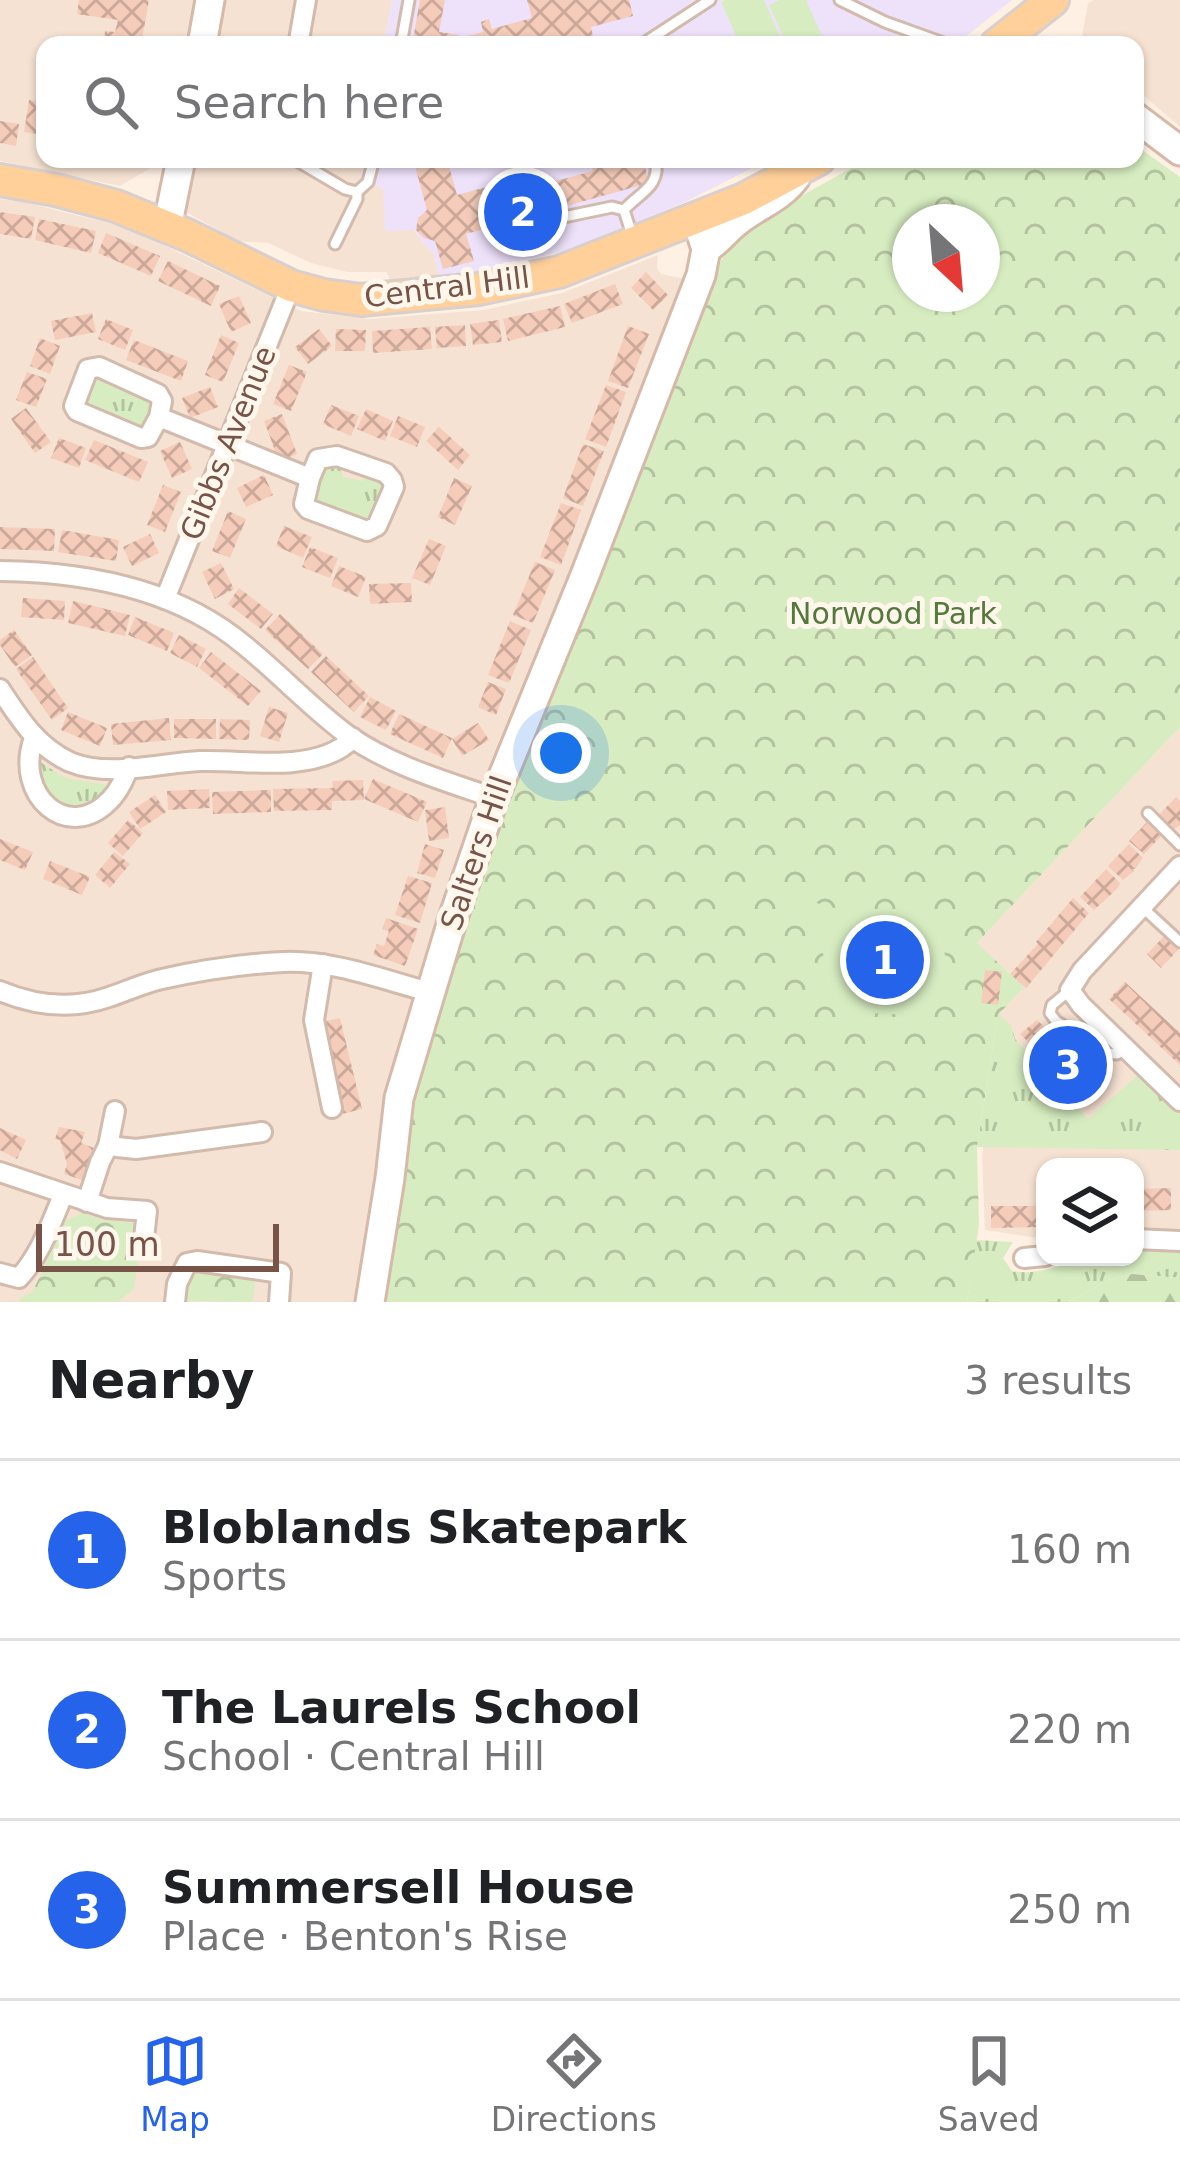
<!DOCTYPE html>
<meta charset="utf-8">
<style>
body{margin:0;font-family:"DejaVu Sans",sans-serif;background:#f6f6f6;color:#202124}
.controls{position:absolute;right:36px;bottom:36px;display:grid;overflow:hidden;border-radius:24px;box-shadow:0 3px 9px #0004}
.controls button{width:108px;height:108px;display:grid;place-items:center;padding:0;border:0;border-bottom:3px solid #e0e0e0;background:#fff;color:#202124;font:60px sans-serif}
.compass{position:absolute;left:892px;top:204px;width:108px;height:108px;border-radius:50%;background:#fff;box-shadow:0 3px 9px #0004;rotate:154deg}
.scale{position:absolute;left:36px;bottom:30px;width:243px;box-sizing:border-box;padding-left:12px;border:6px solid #785448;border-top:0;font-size:33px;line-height:42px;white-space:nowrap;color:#785448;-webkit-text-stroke:9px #fff6ec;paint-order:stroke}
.you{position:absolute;left:561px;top:753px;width:42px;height:42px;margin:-30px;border:9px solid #fff;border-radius:50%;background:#1a73e8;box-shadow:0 0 0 18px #1a73e833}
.badge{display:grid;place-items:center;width:78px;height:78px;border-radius:50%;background:#2563eb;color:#fff;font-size:39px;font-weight:700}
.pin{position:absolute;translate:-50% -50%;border:6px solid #fff;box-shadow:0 3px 12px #0006}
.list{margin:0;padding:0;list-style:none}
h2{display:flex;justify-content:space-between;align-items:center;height:156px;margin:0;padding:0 48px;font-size:51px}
h2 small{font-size:39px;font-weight:400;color:#757577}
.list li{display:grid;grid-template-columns:78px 1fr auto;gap:36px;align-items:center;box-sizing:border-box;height:180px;padding:0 48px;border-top:3px solid #e0e0e0}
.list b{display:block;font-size:45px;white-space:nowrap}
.list p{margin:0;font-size:39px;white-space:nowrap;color:#757577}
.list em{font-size:39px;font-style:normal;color:#757577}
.icon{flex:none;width:66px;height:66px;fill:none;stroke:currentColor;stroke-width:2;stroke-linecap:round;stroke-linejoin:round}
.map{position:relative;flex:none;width:1180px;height:1302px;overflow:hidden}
.search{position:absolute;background:#fff;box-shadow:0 3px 9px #0004;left:36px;right:36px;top:36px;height:132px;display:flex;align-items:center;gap:30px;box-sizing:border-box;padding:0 42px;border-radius:24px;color:#757577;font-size:45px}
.sheet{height:696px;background:#fff}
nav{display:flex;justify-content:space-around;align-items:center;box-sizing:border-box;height:168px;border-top:3px solid #e0e0e0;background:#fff;font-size:33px;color:#757577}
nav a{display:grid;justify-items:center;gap:6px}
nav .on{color:#2563eb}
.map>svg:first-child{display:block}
</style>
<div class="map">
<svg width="1180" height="1302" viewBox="0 0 1180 1302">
<defs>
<pattern id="grass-tufts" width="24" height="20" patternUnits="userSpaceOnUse" patternTransform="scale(3)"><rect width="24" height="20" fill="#d7edc1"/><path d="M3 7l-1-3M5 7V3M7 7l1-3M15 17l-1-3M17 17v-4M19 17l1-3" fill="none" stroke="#b3c39f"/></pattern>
<pattern id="forest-firs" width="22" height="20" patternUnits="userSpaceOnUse" patternTransform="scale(3)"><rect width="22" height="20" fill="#d7edc1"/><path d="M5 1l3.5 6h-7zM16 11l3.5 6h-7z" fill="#b3c39f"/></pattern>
<pattern id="park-crowns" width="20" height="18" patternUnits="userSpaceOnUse" patternTransform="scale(3)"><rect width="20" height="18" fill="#d7edc1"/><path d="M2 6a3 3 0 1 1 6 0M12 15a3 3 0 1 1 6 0" fill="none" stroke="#b3c39f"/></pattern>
<pattern id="building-cross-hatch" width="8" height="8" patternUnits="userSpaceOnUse" patternTransform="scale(3)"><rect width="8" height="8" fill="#f5ccba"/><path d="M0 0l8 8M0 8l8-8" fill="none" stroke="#cba899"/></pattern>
</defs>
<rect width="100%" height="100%" fill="#fef1e4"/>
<g fill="#f6e2d2">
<path d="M 0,0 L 392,0 L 384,45 L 45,45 L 45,159 L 364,159 L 361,179 L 383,189 L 424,244 L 433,252 L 439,275 L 390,279 L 386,272 L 347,272 L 311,263 L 268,243 L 238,241 L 186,212 L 194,169 L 164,160 L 120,186 L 0,161 Z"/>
<path d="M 1094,0 L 1180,0 L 1180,127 L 1135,88 L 1135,45 L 1085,45 L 1081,42 L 1088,3 Z"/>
<path d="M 0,199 L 24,202 L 112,224 L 153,240 L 301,311 L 370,319 L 483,310 L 562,293 L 658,255 L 657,268 L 661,274 L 686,279 L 488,775 L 424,961 L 388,1112 L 358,1302 L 0,1302 Z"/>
<path d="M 1180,727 L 1180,1260 L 1135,1253 L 1135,1167 L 1045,1167 L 1045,1239 L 985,1230 L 982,1157 L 998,1014 L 977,943 Z"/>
</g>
<g fill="#eee1fa">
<path d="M 392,0 L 1012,0 L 955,45 L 384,45 Z"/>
<path d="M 364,159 L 770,159 L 683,203 L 567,250 L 483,271 L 439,275 L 433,252 L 424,244 L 414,230 L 385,231 L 383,189 L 360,179 Z"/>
</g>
<g fill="url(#grass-tufts)">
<path d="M 93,378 L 101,378 L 147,396 L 154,409 L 144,427 L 138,430 L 82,404 Z"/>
<path d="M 333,463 L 341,464 L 343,477 L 363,481 L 362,471 L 389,483 C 365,534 361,523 314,502 L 320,472 Z"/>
<path d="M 40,762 L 66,778 L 109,785 L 109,791 C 101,797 93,805 83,807 C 55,814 40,789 38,765 Z"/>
<path d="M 998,1014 L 1011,1025 L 1015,1039 L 1088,1119 L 1138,1075 L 1180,1113 L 1180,1150 L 977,1147 Z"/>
<path d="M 976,1240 L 1013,1242 L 1003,1258 L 1012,1271 C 1039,1276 1060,1264 1087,1258 C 1102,1255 1119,1257 1135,1257 L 1135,1246 L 1180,1249 L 1180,1278 L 1132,1274 L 1109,1280 L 1068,1302 L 967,1302 Z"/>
</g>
<path fill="url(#forest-firs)" d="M 1132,1274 L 1180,1278 L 1180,1302 L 1068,1302 L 1109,1280 Z"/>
<g fill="url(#park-crowns)" fill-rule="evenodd">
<path d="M 1135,145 L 1180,177 L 1180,727 L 977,943 L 1024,987 L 998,1015 L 977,1147 L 979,1225 L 967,1302 L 385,1302 L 415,1097 L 440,996 L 532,740 L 597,585 L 725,251 L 745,227 L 868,159 L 1135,159 ZM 910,222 L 982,222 L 982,294 L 910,294 Z"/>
<path d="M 83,1213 L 104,1220 L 144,1224 L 134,1289 L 118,1302 L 19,1302 L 21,1298 L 33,1291 L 66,1220 Z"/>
<path d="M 211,1269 L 256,1274 L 253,1302 L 182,1301 L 187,1278 L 197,1271 Z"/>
</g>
<g fill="#d7edc1">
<path d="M 725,0 L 764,0 L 784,45 L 740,45 L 721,2 Z"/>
<path d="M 780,0 L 806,0 L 826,45 L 787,45 L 769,5 Z"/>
<path d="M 809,901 L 842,910 L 841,917 L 850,919 L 852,912 L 925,924 C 930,931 938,939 942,946 C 948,957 949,990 941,1000 C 927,1020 852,1018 836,999 C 826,986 826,962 821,945 C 816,930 807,917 809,901 Z"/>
</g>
<g fill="url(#building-cross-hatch)">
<path d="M 79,0 L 149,0 L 141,45 L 104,41 L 105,31 L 115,32 L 118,20 L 77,14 Z"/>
<path d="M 420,0 L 445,0 L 439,32 L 459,35 L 461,45 L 412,45 Z"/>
<path d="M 527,0 L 629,0 L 633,16 L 591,27 L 595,45 L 467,45 L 465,37 L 483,32 L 481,22 L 489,19 L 492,29 L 532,18 Z"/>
<path d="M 29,100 L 45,102 L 45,135 L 24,132 Z"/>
<path d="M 0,121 L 19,124 L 16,146 L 0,143 Z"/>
<path d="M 413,159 L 447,159 L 457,195 L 517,179 L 522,170 L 532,167 L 542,171 L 545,184 L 593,171 L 589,159 L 643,159 L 649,183 L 466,234 L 474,261 L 443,269 L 435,241 L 424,238 L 416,230 L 418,218 L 427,210 Z"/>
<path d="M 0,212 L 35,217 L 31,239 L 0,234 Z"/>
<path d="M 39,219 L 96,231 L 91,253 L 35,240 Z"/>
<path d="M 106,233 L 160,256 L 151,276 L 98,253 Z"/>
<path d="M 168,261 L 220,286 L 211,306 L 158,281 Z"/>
<path d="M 646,272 L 668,295 L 653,310 L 631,288 Z"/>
<path d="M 615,284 L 623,304 L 572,323 L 564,304 Z"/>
<path d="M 239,296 L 251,323 L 231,332 L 219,304 Z"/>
<path d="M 560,306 L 565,327 L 508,341 L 503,319 Z"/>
<path d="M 92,313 L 96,332 L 55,340 L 51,321 Z"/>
<path d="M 106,319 L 133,330 L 125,350 L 98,339 Z"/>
<path d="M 499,320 L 502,342 L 473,345 L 470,324 Z"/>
<path d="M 465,325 L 466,346 L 437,348 L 435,327 Z"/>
<path d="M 628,326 L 649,334 L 628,388 L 608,381 Z"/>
<path d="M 430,327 L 432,349 L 373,353 L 372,331 Z"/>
<path d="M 319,329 L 332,346 L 308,364 L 295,347 Z"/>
<path d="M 336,329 L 366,330 L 365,351 L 335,351 Z"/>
<path d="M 221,335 L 239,343 L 223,382 L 205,375 Z"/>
<path d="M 40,338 L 60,346 L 50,374 L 30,366 Z"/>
<path d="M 134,340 L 188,361 L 181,381 L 126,360 Z"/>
<path d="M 289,365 L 307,372 L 291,411 L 273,404 Z"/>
<path d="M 27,372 L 47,379 L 36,407 L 16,400 Z"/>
<path d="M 606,385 L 626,392 L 606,447 L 585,439 Z"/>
<path d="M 210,387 L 218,407 L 190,418 L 182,398 Z"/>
<path d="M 331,405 L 359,416 L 351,436 L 323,424 Z"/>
<path d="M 26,408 L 51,442 L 35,453 L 11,419 Z"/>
<path d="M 366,409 L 393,421 L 385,441 L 357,429 Z"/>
<path d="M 282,414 L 297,454 L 279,461 L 264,421 Z"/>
<path d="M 398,416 L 425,427 L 417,447 L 390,436 Z"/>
<path d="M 439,427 L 470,455 L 458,470 L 426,441 Z"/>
<path d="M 59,438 L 86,448 L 79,468 L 51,458 Z"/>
<path d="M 94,440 L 148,462 L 139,482 L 85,460 Z"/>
<path d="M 180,442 L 192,469 L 172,478 L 160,451 Z"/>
<path d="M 583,444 L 604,451 L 583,506 L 563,498 Z"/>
<path d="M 264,475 L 273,495 L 246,507 L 237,488 Z"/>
<path d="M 454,478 L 472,486 L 455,525 L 438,517 Z"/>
<path d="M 163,485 L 181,492 L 165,532 L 147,525 Z"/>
<path d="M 561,503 L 581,510 L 561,565 L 540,557 Z"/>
<path d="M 228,511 L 246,519 L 230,558 L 212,551 Z"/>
<path d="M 284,526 L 312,537 L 303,558 L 276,546 Z"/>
<path d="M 0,527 L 55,529 L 54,551 L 0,549 Z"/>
<path d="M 62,530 L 119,540 L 116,561 L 58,552 Z"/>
<path d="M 150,534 L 159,553 L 132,566 L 123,547 Z"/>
<path d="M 429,539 L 446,546 L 430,585 L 412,578 Z"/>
<path d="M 310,547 L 338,558 L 330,578 L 302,567 Z"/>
<path d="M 535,562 L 555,570 L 533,623 L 513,615 Z"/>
<path d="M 221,563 L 234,589 L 215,599 L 202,572 Z"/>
<path d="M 339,566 L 366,577 L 358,597 L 331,586 Z"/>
<path d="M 411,583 L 412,602 L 370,604 L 369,584 Z"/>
<path d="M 239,588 L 273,614 L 261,629 L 228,604 Z"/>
<path d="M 23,598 L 65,601 L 64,620 L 21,617 Z"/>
<path d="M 73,601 L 130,615 L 125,636 L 68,623 Z"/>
<path d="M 280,614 L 323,654 L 308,669 L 265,630 Z"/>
<path d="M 135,617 L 174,633 L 167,651 L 128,635 Z"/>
<path d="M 510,621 L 531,630 L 509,683 L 488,675 Z"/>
<path d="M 14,630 L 32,655 L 15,667 L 0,645 L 0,640 Z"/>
<path d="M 179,635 L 206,649 L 197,667 L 170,653 Z"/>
<path d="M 211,652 L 261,691 L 248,706 L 199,668 Z"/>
<path d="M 326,656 L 369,696 L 354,712 L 311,672 Z"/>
<path d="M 33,657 L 68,708 L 52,720 L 16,669 Z"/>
<path d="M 488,682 L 506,689 L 496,715 L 478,707 Z"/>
<path d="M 370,697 L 396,711 L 386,730 L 360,717 Z"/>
<path d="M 269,707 L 288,713 L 279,742 L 260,736 Z"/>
<path d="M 68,712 L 107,728 L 100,746 L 61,730 Z"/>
<path d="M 399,714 L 452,738 L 443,758 L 390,734 Z"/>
<path d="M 169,718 L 171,740 L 113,745 L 111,724 Z"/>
<path d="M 174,719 L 216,719 L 216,739 L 174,738 Z"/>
<path d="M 220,719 L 250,720 L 249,740 L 219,739 Z"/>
<path d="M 478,723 L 489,740 L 462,756 L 452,739 Z"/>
<path d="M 373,779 L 427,802 L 418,822 L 364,799 Z"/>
<path d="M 363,780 L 364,800 L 332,801 L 332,810 L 274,811 L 273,789 L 333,788 L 332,781 Z"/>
<path d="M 209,789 L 210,808 L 168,810 L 167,791 Z"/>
<path d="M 271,790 L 271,812 L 213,814 L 212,792 Z"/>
<path d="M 155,795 L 166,812 L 140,829 L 129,812 Z"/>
<path d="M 1176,797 L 1180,801 L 1180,825 L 1170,832 L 1155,819 Z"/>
<path d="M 445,807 L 449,838 L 429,841 L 425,810 Z"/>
<path d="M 1150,819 L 1164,833 L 1144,854 L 1129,841 Z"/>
<path d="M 128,820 L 143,833 L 123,856 L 108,843 Z"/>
<path d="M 0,839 L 33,852 L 25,870 L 0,860 Z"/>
<path d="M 425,844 L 444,850 L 435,878 L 417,873 Z"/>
<path d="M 1129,844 L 1143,858 L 1135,869 L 1132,869 L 1134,871 L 1123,880 L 1108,866 Z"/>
<path d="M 114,852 L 130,864 L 110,888 L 95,875 Z"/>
<path d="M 50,861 L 90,877 L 82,895 L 43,879 Z"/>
<path d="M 1106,869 L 1120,883 L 1118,888 L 1094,910 L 1080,897 Z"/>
<path d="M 408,876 L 432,883 L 420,923 L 395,915 Z"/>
<path d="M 1073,898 L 1089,913 L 1026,988 L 1010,974 L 1038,944 L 1036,942 Z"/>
<path d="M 386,918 L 418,929 L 405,966 L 373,955 L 377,944 L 384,946 L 389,931 L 382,929 Z"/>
<path d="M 1167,933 L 1180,948 L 1161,968 L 1147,954 Z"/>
<path d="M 985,970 L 1002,972 L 998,1005 L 981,1003 Z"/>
<path d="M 1125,982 L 1180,1033 L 1180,1065 L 1109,999 Z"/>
<path d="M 340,1018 L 362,1109 L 342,1114 L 321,1022 Z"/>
<path d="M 1037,1020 L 1103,1083 L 1084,1107 L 1078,1101 L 1084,1096 L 1020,1034 Z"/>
<path d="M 59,1127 L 85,1132 L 81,1143 L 94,1148 L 92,1152 L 98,1154 L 89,1178 L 83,1177 L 82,1180 L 64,1174 L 67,1164 L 60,1140 L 55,1139 Z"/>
<path d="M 0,1128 L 26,1140 L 17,1159 L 0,1150 Z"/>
<path d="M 1171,1188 L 1171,1210 L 1135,1211 L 1135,1189 Z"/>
<path d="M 1039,1202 L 1045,1202 L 1045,1224 L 1039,1224 L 1039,1227 L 991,1228 L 991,1206 L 1039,1206 Z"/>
</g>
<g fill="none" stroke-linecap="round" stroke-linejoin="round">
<defs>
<g id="lane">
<path d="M 840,0 L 885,22 L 949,45"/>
<path d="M 401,45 L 409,0"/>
<path d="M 641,45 L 710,0"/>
<path d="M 294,159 L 345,189 L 357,192 L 368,182 L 374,159"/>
<path d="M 559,218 L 612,207 L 624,210"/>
<path d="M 633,238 L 624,210 C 639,193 662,186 655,159"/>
<path d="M 335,244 L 357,199 L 357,192"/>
<path d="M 1148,813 L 1180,845"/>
<path d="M 1142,907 L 1180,942"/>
<path d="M 1070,990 L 1052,1005 L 1050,1013 L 1056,1021 L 1105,1053 L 1117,1054 L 1126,1048"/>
</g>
<g id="street">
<path d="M 296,45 L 299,40 L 306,0"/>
<path d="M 159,417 L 162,401 L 158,394 L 99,367 L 88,369 L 74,406 L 77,411 L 141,438 L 148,437 L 159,417 L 310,478 L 318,459 L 337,456 L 386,473 L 392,480 L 394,487 L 377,526 L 367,531 L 308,509 L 304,504 L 310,478"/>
<path d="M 0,571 C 86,572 176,588 244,645 C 280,674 312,709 349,736 C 392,766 445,781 494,798"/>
<path d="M 165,599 L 291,286"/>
<path d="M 0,689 C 19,718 37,747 70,762 C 109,778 159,763 200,761 C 231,760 263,765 293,762 C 315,760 338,754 353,738"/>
<path d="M 34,738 C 13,795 68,844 110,800 C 119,791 124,779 129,767"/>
<path d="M 1180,866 L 1082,971 L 1070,990 L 1081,1005 L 1180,1101"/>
<path d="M 323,964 L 314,1020 L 332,1108"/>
<path d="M 0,991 C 36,1006 72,1010 109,997 C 127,991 144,983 162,979 C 202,970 242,964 283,962 C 333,960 381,979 429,992"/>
<path d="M 108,1146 L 115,1111"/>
<path d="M 0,1172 L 107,1208 L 147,1211 L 143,1247"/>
<path d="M 87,1202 L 100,1162 L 108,1146 L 136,1149 L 262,1132"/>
<path d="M 1135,1239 L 1180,1241"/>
<path d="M 1024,1258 L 1045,1256"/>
<path d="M 0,1273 L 19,1278 C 40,1255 51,1224 63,1195"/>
<path d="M 175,1302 L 177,1284 L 187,1263 L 197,1261 L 281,1273 L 279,1302"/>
</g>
<g id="secondary">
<path d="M 202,45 L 210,0"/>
<path d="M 1135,117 L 1180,151"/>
<path d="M 165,225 L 170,213 L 181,159"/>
<path d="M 706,249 C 719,241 726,230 738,221 C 758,205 780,199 796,177"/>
<path d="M 370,1302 L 390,1178 L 399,1098 L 453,918 L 494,798 L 585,575 L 701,275 L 706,249 L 696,218"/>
</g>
<g id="primary">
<path d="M 996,45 L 1053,0"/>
<path d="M 0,180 L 56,190 L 116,206 L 187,235 L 291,286 L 324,295 L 361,300 L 479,289 L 559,272 L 744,199 L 819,159"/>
</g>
</defs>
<use href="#lane" stroke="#d2baac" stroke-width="15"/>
<use href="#street" stroke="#d2baac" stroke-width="24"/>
<use href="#secondary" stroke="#d6b9a9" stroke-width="33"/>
<use href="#primary" stroke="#d9cfcc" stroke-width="36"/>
<use href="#lane" stroke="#fff" stroke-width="9"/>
<use href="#street" stroke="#fff" stroke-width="18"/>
<use href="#secondary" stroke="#fff" stroke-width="27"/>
<use href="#primary" stroke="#ffd09a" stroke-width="30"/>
</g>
<g text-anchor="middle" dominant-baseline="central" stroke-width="10" stroke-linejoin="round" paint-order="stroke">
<g font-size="30" fill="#785448" stroke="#fff6ec">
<text transform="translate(447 287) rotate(-7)">Central Hill</text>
<text transform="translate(228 443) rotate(-68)">Gibbs Avenue</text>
<text transform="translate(476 853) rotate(-71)">Salters Hill</text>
</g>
<g font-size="30" fill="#54793c" stroke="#fff6ec">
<text x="893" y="613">Norwood Park</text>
</g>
</g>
</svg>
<div class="controls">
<button><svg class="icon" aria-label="layers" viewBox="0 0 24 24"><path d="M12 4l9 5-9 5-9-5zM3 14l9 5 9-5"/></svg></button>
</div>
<svg class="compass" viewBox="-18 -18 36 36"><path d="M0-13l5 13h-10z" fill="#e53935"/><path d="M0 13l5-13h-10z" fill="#757577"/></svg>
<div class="scale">100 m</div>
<div class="you"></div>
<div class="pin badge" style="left:885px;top:960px">1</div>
<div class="pin badge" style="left:523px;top:212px">2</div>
<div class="pin badge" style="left:1068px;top:1065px">3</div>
<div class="search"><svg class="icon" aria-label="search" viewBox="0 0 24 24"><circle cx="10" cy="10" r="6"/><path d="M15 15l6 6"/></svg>Search here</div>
</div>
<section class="sheet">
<h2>Nearby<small>3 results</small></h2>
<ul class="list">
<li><span class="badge">1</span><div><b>Bloblands Skatepark</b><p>Sports</p></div><em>160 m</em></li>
<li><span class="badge">2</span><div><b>The Laurels School</b><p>School · Central Hill</p></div><em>220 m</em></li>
<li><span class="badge">3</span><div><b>Summersell House</b><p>Place · Benton's Rise</p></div><em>250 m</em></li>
</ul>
</section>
<nav>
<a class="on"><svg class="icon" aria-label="map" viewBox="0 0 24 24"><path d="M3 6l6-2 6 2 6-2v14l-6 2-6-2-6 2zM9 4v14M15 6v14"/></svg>Map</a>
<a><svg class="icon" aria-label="directions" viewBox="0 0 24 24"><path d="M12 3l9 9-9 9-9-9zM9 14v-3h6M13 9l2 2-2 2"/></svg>Directions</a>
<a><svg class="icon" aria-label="saved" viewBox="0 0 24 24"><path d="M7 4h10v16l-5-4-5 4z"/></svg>Saved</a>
</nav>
